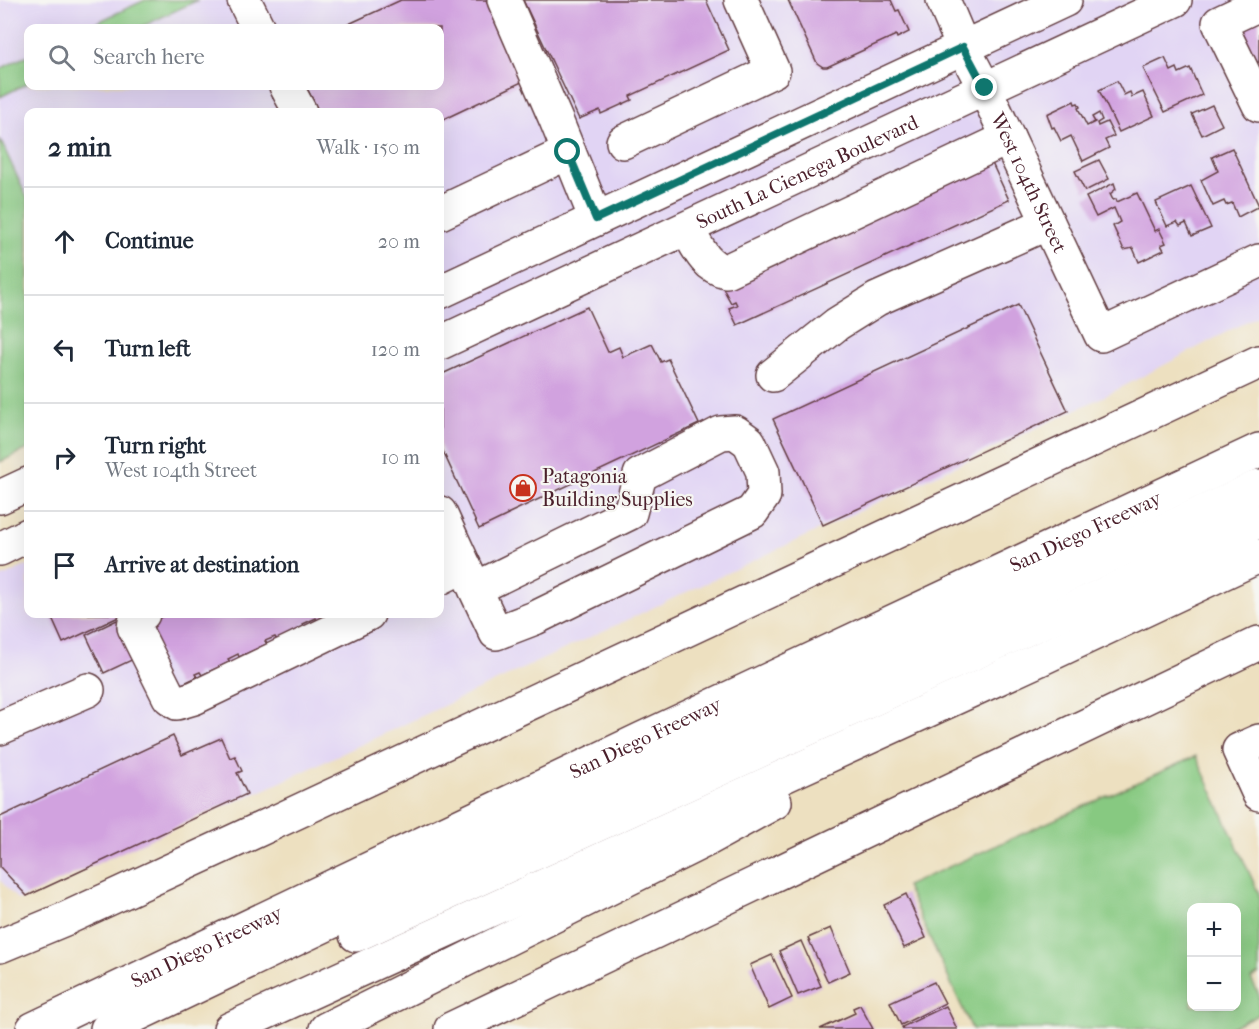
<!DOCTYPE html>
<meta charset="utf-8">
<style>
body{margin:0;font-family:"IM FELL French Canon",serif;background:#f2f2f3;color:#1f2937}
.controls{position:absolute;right:18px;bottom:18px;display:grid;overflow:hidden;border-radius:12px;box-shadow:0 6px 24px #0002}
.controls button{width:54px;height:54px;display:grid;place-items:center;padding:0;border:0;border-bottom:2px solid #e0e1e3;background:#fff;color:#1f2937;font:30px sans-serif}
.stop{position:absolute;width:18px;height:18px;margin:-14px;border:4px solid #0f766e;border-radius:50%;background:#fff}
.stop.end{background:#0f766e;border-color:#fff;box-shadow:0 2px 6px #0008}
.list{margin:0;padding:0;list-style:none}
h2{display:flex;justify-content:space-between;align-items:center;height:78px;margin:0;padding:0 24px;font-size:26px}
h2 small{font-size:20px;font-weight:400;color:#747a83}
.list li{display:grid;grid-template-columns:39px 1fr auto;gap:18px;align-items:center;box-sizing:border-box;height:108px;padding:0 24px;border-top:2px solid #e0e1e3}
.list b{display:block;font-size:22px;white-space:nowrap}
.list p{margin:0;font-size:20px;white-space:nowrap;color:#747a83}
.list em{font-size:20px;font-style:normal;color:#747a83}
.icon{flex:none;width:33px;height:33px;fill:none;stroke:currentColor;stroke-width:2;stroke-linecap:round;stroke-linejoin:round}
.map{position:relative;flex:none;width:1259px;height:1029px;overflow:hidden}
.search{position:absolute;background:#fff;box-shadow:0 6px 24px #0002;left:24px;top:24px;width:420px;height:66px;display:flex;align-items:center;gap:15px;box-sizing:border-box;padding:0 21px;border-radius:12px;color:#747a83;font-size:22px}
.panel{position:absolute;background:#fff;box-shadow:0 6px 24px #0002;left:24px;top:108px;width:420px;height:510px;border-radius:12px}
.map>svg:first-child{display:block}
</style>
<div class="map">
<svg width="1259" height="1029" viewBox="0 0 1259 1029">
<rect width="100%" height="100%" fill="#f6f6f2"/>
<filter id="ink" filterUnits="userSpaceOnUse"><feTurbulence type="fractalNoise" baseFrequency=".0167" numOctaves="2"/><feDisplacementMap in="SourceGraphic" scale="12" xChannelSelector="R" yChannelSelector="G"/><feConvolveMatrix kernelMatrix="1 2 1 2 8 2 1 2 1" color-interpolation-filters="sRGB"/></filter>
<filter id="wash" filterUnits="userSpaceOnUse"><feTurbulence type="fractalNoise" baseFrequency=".008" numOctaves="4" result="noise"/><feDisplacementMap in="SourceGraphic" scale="24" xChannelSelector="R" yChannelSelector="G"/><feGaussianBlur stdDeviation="1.35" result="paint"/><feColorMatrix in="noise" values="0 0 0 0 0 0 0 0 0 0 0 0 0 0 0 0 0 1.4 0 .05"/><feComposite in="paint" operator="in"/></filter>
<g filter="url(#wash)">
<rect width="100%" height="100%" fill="#ede0c0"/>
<g fill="#e1d4f4">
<path d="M 0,0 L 145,0 L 85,28 L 28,28 L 28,55 L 0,69 Z"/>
<path d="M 198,0 L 1259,0 L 1259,315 L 1107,395 L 266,789 L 209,812 L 18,900 L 0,880 L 0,578 L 28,565 L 28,614 L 440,614 L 440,112 L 28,112 L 28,200 L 0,139 L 0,97 L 28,83 L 28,86 L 440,86 L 440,28 L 139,28 Z"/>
</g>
<g fill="#87c981" stroke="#687456" stroke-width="1.5" fill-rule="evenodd">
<path d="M 145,0 L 198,0 L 139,28 L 85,28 Z"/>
<path d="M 28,55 L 28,83 L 0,97 L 0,69 Z"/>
<path d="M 0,139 L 28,200 L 28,449 L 0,462 Z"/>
<path d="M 1196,756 L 1259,894 L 1259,974 L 1251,979 L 1259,995 L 1259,1014 L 1227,1029 L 972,1029 L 906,886 ZM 1192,908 L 1236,908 L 1236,1006 L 1192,1006 Z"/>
</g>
<g id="blocks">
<g fill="#d1a2df">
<path d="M 401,0 L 486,0 L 524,81 L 440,121 L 440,112 L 319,112 L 306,86 L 440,86 L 440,28 L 340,28 Z"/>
<path d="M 523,0 L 706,0 L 729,50 L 630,96 L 632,100 L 601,114 L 600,110 L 579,119 Z"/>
<path d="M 788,0 L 891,0 L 896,11 L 899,10 L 909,32 L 897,38 L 896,35 L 827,67 L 823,67 L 817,63 Z"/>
<path d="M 1259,14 L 1259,62 L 1257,63 L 1238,23 Z"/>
<path d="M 1165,58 L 1171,71 L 1177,68 L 1179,73 L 1190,68 L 1202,95 L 1165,112 L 1143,68 Z"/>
<path d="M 1117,81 L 1124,95 L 1130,92 L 1132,97 L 1143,92 L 1154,116 L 1119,132 L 1099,90 Z"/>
<path d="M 1074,101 L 1075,104 L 1078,103 L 1080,107 L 1078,108 L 1087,126 L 1095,122 L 1092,117 L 1099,113 L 1102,120 L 1097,123 L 1098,126 L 1107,122 L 1114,136 L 1105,140 L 1109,148 L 1083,161 L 1071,136 L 1061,141 L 1054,127 L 1052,128 L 1047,114 Z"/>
<path d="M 1212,105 L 1222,125 L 1202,135 L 1192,114 Z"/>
<path d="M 1232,148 L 1259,206 L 1238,217 L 1232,203 L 1226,205 L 1224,201 L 1213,206 L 1201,180 L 1218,171 L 1212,157 Z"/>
<path d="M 1099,160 L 1109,179 L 1085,191 L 1075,171 Z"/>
<path d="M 991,161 L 1009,200 L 737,325 L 729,308 L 737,305 L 735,301 L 731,303 L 723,288 Z"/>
<path d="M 1114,183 L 1116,189 L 1110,194 L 1113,200 L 1116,199 L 1117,202 L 1137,193 L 1155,231 L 1159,229 L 1166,243 L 1161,245 L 1164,250 L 1139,262 L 1133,248 L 1124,250 L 1113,226 L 1120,222 L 1114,208 L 1096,217 L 1086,197 Z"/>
<path d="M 1191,186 L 1211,228 L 1192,236 L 1186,223 L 1180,226 L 1177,222 L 1167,226 L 1156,202 Z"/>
<path d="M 1018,305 L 1068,411 L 823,525 L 773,419 Z"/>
<path d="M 587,307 L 608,352 L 619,347 L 623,357 L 652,344 L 661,362 L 668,359 L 699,424 L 507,514 L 508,515 L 479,529 L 440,445 L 440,375 Z"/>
<path d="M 50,614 L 125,614 L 63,643 Z"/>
<path d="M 168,614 L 334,614 L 317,621 L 316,618 L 303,624 L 304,627 L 277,640 L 275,637 L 265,641 L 267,644 L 239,657 L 238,654 L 228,659 L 230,662 L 202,675 L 200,672 L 195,674 L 197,677 L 178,686 L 148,631 L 152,621 Z"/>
<path d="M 117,620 L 136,658 L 104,673 L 86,635 Z"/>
<path d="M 173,736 L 182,755 L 221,738 L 230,758 L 235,756 L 242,771 L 237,773 L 247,794 L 27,896 L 0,867 L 0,817 Z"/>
<path d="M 906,894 L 926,938 L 904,948 L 884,905 Z"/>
<path d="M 831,928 L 850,972 L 828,982 L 808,938 Z"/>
<path d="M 801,941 L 821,986 L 798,995 L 779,951 Z"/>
<path d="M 772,955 L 792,998 L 769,1009 L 750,965 Z"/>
<path d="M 934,982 L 945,1003 L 901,1025 L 890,1002 Z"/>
<path d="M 860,1005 L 873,1029 L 820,1029 L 855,1013 L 853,1008 Z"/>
<path d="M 946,1006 L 957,1029 L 903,1029 L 902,1027 Z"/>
</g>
</g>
</g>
<g filter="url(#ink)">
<use href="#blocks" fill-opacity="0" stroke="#623c41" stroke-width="1.5"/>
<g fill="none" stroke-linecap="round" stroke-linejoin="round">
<defs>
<g id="minor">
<path d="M 244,0 L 258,28"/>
<path d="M 504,0 L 556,120 L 596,219"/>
<path id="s1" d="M 943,0 L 963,47 L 985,89 L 1101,335 L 1259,261"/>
<path d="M 1252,0 L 1255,6 L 1219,23 L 1259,105"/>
<path d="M 286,86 L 300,112"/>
<path d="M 623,142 L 773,71 L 741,0"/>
<path d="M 440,213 L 569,152"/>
<path d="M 687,229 C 697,246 705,267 726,271 L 1008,138"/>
<path d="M 773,375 L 837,324 L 877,299 L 1048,223"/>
<path d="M 440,513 C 458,553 477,593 496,633 L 535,618 L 752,512 L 764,495 L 763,472 L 749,442 L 735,432 L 721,433 L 640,475 L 630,513 L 475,589"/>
<path d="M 440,578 L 464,566"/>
<path d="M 143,614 L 136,617 L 134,627 L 169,697 L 177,703 L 194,698 L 368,614"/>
<path d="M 0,728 L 88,690"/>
<path d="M 1259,741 L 1239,750 L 1259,794"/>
</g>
<g id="major">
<path d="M 440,292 L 1065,0"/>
<path id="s2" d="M 440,343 L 1175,0"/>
<path d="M 0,497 L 28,484"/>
<path d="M 0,549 L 28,535"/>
</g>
<g id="highway">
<path d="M 356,935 L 1093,599 L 1259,521"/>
<path d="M 0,946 L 65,919 L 284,818 L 1259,362"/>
<path id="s3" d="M 33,1029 L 642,739 L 1259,450"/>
<path d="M 107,1029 L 702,745 L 1259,486"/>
<path d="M 230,1029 L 1038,660 L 1259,556"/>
<path d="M 326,1029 L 706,840 L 775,802"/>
<path d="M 451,1029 L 1259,643"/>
</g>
</defs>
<use href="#minor" stroke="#623c41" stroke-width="36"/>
<use href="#major" stroke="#623c41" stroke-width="36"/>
<use href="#highway" stroke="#623c41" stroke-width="36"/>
<use href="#minor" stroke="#fff" stroke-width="33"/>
<use href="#major" stroke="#fff" stroke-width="33"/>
<use href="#highway" stroke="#fff" stroke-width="33"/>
</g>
</g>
<g fill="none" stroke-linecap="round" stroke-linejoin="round" filter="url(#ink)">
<path stroke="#0f766e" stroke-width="8" d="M 568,152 L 596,219 L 963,47 L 985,88"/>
</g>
<defs>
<symbol id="shop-ring" viewBox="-11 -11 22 22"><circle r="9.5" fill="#f6f6f2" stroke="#c8321e" stroke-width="1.5"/><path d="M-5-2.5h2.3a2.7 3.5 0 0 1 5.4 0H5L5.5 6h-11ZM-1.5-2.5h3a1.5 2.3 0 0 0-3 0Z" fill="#c8321e"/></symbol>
</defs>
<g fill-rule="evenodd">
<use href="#shop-ring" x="508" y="473" width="30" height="30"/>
</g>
<g text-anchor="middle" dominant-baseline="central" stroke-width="4.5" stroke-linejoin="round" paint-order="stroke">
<g font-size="20" fill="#4a1f2b" stroke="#f6f6f2">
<text stroke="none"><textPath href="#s2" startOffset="405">South La Cienega Boulevard</textPath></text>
<text stroke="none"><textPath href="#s1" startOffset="202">West 104th Street</textPath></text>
<text stroke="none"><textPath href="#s3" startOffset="1164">San Diego Freeway</textPath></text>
<text stroke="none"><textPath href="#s3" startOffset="678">San Diego Freeway</textPath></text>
<text stroke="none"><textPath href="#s3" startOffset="192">San Diego Freeway</textPath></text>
</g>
<g font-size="20" fill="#4a1f2b" stroke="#f6f6f2" text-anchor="start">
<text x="542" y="476">Patagonia<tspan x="542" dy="23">Building Supplies</tspan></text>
</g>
</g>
</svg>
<div class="controls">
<button>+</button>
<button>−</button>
</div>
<div class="stop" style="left:568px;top:152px"></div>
<div class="stop end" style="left:985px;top:88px"></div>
<div class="search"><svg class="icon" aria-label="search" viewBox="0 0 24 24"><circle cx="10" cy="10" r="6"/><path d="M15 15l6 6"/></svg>Search here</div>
<section class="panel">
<h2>2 min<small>Walk · 150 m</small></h2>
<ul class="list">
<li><svg class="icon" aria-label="ahead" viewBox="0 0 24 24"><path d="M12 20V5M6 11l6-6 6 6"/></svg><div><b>Continue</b></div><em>20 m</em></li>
<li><svg class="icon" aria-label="left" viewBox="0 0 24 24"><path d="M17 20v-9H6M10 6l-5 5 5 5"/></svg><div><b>Turn left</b></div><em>120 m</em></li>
<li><svg class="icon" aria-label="right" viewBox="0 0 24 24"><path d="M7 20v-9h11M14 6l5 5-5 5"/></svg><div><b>Turn right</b><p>West 104th Street</p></div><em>10 m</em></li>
<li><svg class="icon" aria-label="arrive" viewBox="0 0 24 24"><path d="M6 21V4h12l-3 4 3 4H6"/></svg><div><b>Arrive at destination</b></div></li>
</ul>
</section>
</div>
